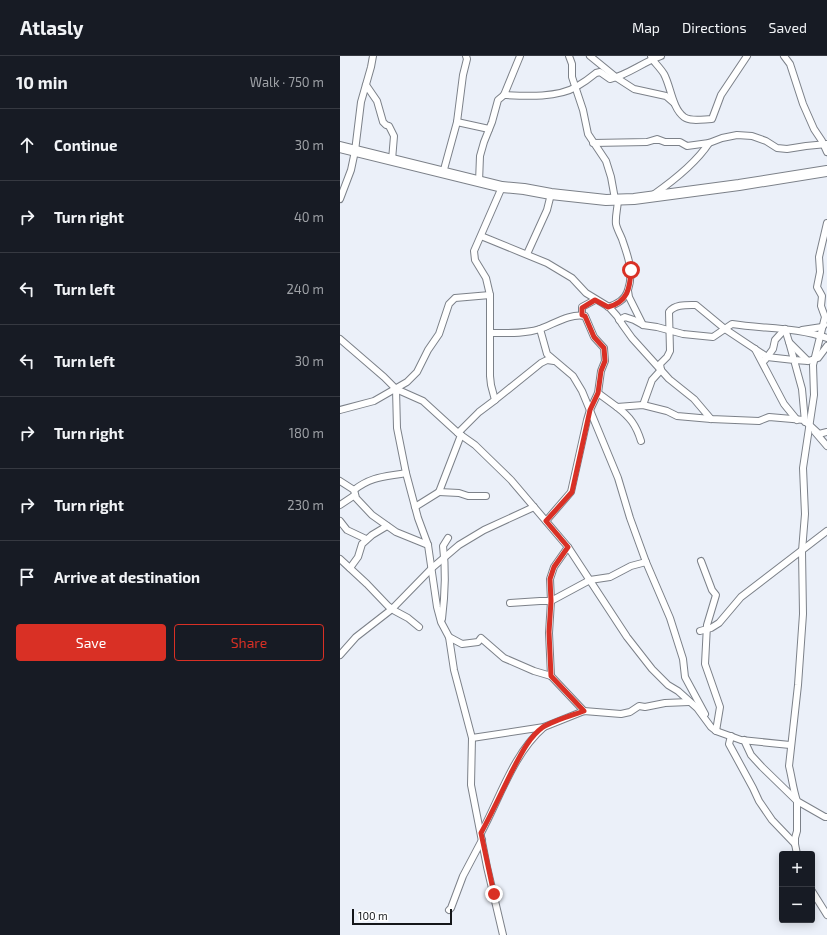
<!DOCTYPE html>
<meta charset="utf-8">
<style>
body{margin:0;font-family:"Exo 2",sans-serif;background:#20242c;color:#f1f3f6}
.controls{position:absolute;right:12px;bottom:12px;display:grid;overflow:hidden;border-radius:4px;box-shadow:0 2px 10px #0003}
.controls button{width:36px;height:36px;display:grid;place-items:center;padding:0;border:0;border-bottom:1px solid #363941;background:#171b24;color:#f1f3f6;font:20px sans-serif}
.scale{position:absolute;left:12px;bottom:10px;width:100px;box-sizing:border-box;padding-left:4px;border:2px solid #141619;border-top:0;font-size:11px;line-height:14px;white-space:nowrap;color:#141619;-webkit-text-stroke:3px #fff;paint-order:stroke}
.stop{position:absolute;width:12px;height:12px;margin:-9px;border:3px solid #d93025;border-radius:50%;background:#fff}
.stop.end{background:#d93025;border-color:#fff;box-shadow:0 1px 4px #0008}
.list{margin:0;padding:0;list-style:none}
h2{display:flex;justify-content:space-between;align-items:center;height:52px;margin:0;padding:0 16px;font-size:17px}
h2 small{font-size:13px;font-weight:400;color:#9ea1a6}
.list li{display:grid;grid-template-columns:26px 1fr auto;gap:12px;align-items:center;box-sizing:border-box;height:72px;padding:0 16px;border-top:1px solid #363941}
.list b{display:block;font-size:15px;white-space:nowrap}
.list em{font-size:13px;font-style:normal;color:#9ea1a6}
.actions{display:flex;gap:8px;padding:12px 16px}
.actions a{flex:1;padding:9px 0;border:1px solid #d93025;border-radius:4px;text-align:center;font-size:14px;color:#d93025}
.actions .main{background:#d93025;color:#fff}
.icon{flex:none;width:22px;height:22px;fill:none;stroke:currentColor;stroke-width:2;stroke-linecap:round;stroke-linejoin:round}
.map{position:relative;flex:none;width:487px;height:879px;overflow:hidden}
header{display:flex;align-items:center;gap:24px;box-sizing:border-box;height:56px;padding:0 20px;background:#171b24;border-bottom:1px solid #363941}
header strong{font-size:19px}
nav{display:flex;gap:22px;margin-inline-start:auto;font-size:14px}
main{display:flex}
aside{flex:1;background:#171b24}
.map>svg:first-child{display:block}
</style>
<header>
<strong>Atlasly</strong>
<nav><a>Map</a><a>Directions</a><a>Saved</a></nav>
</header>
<main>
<aside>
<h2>10 min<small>Walk · 750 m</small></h2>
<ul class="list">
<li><svg class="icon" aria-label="ahead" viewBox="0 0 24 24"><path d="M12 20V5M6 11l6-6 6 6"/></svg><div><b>Continue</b></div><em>30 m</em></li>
<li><svg class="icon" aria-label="right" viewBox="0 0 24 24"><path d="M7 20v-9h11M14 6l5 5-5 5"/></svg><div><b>Turn right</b></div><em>40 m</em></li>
<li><svg class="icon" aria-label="left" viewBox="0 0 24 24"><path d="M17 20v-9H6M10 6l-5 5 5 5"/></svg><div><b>Turn left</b></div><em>240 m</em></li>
<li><svg class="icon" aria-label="left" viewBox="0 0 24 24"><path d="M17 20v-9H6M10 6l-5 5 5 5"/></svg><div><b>Turn left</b></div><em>30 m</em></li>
<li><svg class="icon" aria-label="right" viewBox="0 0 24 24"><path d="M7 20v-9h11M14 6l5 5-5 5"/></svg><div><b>Turn right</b></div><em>180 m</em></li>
<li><svg class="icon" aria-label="right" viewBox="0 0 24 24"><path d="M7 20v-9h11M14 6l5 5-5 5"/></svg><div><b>Turn right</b></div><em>230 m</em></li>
<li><svg class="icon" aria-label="arrive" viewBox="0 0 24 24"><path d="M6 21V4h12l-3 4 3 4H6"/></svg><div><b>Arrive at destination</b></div></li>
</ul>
<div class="actions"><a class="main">Save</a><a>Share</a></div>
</aside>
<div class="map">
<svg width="487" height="879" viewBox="0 0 487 879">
<rect width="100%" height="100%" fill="#ebf0f9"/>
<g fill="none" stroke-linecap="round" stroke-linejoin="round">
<defs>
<g id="minor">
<path d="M 229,0 L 232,8 L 232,21 L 243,54 L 248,78 L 266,105 L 271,121 L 275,143"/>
<path d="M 250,0 L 277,22 L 294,33 L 326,40 L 334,47"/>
<path d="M 311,0 L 312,3 C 316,8 321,13 324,18 C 331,31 332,52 344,61 C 351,66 364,63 372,63 L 381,39 L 407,0"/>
<path d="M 444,0 L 450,8 L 463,48 L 474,73 L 482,85 L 487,96"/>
<path d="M 26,29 L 37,45 L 43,66 L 46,69 L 49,70 L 54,80 L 52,104"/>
<path d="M 164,39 C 185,40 217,42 236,31 C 243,27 250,22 256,17 L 260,16 L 270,23 C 288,19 303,6 321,0"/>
<path d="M 117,66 L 149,73"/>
<path d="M 253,87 L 307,86 L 317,83 L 325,86 L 340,86 L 347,90 L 369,87 L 382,82 L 397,79 L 412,80 L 426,85 L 437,92 L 447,93 L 466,90 L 487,88"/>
<path d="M 103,117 L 117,66 L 123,19 L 127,3 L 126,0"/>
<path d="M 139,126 L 140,100 L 144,86 L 152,66 L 158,44 L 164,39 L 180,0"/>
<path d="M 313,139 C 333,125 356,107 369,87"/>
<path d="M 0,143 L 11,114 L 15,95 L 21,46 L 31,11 L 33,0"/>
<path d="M 487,167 L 479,201 L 480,216 L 477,231 L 482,240 L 481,250 L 485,261 L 473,309 L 474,339 L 463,412 L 465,458 L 462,495 L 463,558 L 458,629 L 449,710 C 452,722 453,733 457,745 L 485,761 L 487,761"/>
<path d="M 141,180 L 207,207 L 232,222 L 246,237 L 269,251 L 277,260 L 282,268 L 292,282 L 329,323 L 354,343 L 371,363"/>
<path d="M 187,198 L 207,154 L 211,138"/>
<path d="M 288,235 L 289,241 L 303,269"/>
<path d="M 268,251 C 277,248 285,244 288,234 C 294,216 288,200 282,183 C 280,178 277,173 276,168 C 275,160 278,151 278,143"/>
<path d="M 242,259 L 242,251 L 255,244"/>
<path d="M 279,264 L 285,261 L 294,264 L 303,269 L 317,271 L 343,278 L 373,281 L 392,268 C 424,273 457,271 487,282"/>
<path d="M 200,273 L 207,298 L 233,320 L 242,335 L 278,422 L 290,462 L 306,506 L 330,562 L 343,603 L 345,621 L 365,658"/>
<path d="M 445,273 L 449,286 L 468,305"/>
<path d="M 462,274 L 482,271 L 484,269"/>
<path d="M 150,277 C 166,277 185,278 200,273 C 214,268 230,257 245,260 L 254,281 L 264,292 L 265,305 L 261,315 L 258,337 L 250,354 L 247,364 L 231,436 L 206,465"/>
<path d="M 0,283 L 44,321 L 56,333 L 57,372 L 66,417 L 78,462 L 88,489 L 97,551 L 101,566 L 109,581 L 114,614 L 132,682 L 131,729 L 147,811 L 163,879"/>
<path d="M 449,286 L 454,304 L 468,305 L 478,302 L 487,290"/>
<path d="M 415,293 L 444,348 L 457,364"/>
<path d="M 425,304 L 433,293 L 435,284 L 445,273"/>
<path d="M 321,314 L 320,308 L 327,301 L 330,295 L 329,256 C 335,248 347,249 356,249 L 385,273 L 427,301 L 454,304 L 462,333 L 465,366"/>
<path d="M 56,333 L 83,345 L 118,377 L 135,389 L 171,424 L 228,491 L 287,581 L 312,613 L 328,629 L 338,635 L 357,652 L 371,671 L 376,675 L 401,684 L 450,689"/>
<path d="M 258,337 L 277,351 L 303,349 L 327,355 L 337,360 L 371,363 L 419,365 L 429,361 L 464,364 L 479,378 L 487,376"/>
<path d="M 155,344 L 201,307 L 207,304 L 214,305"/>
<path d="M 303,349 L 312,324 L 321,314"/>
<path d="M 277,351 C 290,361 296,369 301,385"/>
<path d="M 0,354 L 34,345 L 67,326 L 77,316 L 88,294 L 99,278 L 109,248 L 115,242 L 150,239"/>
<path d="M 475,376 L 487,390"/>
<path d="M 118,377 L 139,356 L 155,344 L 151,329 L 150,320 L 150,239 L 146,222 L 135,204 L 134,195 L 162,131"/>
<path d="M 0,425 L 14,434 L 16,442 L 32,459 L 56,476 L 88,489"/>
<path d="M 14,434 C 32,420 45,421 66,417"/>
<path d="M 99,436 L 119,437 L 128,440 L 146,440"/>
<path d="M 0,449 L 15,439"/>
<path d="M 75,451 L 99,436 L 121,379"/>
<path d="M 0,465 L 7,474 L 26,483"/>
<path d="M 0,503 L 27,528 L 48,550 L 55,555 L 68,562 L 79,571"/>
<path d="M 361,505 L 372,534 L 376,539 L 367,569 L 365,608 L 380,651 L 376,675"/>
<path d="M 10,512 L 18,501 L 22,488 L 32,479 L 47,470"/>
<path d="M 170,547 L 200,545 L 211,545 L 250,524 L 270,521 L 291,510 L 306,506"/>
<path d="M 102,563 C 105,539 106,513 103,490 L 108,482"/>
<path d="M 360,575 L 371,572 L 379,567 L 401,541 L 487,475"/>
<path d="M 109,581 L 122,588 L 138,586 L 141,582 L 164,602 L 194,615 L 211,620 L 244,655"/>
<path d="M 0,599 L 16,581 L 52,553 L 92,512 L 119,489 L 144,474 L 194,451"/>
<path d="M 211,620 L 209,577 L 211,545 L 210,523 L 214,511 L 228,491"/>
<path d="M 391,680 L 389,688 L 413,732 L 419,745 L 432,764 L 455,788 L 457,798"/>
<path d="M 132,682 L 204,671 L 244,655 L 281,658 L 290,656 L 299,650 L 305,651 L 325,647 L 349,646"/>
<path d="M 404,684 L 411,699 L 422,711 L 457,745 L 457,775 L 455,782 L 455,788"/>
<path d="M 141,777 C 160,742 173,698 204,671"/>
<path d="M 472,835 L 487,859"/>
<path d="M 109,854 L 111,852 L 123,820 L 142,784"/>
</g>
<path id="trunk" d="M 0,91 L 162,131 L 184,133 L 211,138 L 266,144 L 294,143 L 399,129 L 487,115"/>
</defs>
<use href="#minor" stroke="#7c8189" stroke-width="8"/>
<use href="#trunk" stroke="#7c8189" stroke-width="12"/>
<use href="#minor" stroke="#fff" stroke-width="6"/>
<use href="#trunk" stroke="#fff" stroke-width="10"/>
</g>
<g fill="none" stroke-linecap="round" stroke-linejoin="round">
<path stroke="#d93025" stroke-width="5" d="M 154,838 L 141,777 C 152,757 161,737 171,717 C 180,700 188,682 203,671 C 213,665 233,659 244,655 L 211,620 L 209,576 L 211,545 L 210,523 L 214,511 L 228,491 L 206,465 L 232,436 L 250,354 L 258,337 L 261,315 L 265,305 L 264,292 L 254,281 L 245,260 L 242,259 L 242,252 L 255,244 L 268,251 C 288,246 290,232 291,214"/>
</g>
</svg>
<div class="controls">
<button>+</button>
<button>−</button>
</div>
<div class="scale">100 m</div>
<div class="stop" style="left:291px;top:214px"></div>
<div class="stop end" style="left:154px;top:838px"></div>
</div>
</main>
